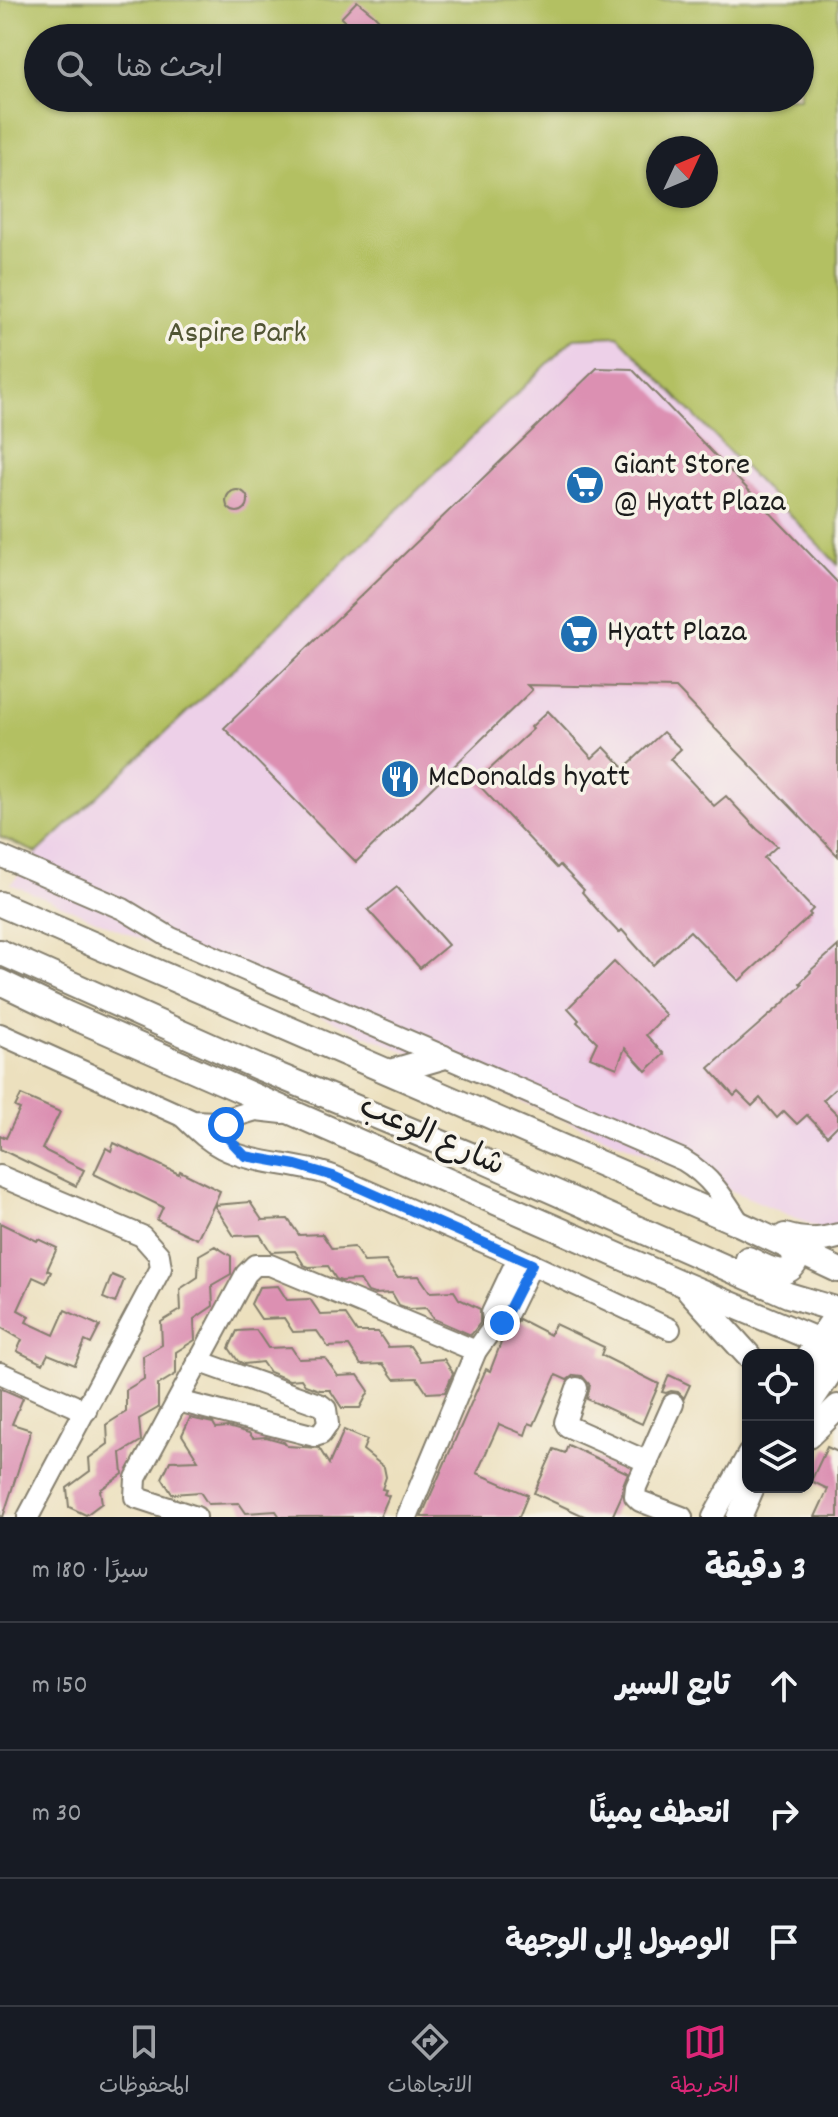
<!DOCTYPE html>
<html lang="ar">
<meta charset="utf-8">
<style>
body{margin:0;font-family:Dekko,"Playpen Sans Arabic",sans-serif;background:#242831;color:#f1f3f6;direction:rtl}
.controls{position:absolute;right:24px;bottom:24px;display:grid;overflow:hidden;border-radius:16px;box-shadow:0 2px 6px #0004}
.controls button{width:72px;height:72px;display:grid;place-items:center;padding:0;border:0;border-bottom:2px solid #363941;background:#171b24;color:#f1f3f6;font:40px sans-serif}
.compass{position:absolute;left:646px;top:136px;width:72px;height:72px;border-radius:50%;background:#171b24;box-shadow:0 2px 6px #0004;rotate:46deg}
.stop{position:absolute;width:24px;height:24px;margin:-18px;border:6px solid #1a73e8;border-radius:50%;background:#fff}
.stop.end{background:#1a73e8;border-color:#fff;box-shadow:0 2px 8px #0008}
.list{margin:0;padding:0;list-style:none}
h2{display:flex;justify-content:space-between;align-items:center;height:104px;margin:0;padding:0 32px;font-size:34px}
h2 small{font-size:26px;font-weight:400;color:#9ea1a6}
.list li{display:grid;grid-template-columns:52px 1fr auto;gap:24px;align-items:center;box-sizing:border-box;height:128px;padding:0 32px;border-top:2px solid #363941}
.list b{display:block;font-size:30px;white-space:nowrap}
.list em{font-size:26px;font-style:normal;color:#9ea1a6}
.icon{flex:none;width:44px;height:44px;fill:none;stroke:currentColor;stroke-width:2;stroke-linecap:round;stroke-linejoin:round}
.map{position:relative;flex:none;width:838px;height:1517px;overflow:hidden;direction:ltr}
.search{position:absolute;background:#171b24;box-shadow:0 2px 6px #0004;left:24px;right:24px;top:24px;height:88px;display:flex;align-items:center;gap:20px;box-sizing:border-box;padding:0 28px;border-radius:44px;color:#9ea1a6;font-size:30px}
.sheet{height:488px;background:#171b24}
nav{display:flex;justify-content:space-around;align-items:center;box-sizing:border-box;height:112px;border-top:2px solid #363941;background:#171b24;font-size:22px;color:#9ea1a6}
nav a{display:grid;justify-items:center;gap:4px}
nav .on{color:#db2777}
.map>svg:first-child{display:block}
</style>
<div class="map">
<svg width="838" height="1517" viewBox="0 0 838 1517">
<rect width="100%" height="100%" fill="#f7f3e8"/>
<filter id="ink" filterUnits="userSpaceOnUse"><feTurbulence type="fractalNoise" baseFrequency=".0125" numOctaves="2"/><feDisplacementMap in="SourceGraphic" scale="16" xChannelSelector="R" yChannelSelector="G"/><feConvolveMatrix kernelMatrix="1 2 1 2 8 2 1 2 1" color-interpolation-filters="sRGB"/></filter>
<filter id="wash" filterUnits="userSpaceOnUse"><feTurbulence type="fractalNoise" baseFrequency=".006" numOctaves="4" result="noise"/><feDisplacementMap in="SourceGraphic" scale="32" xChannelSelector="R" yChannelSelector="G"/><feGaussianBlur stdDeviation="1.8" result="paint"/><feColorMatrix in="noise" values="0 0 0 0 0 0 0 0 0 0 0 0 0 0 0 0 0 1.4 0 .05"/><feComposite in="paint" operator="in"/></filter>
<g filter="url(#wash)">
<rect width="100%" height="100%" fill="#ece0be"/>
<path fill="#edd0e8" d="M 618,336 L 838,565 L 838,1236 L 11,884 L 37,853 L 247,656 L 574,338 Z"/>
<path fill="#b3c062" stroke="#686e3f" stroke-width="2" fill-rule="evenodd" d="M 0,0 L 838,0 L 838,565 L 618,336 L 574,338 L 247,656 L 37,853 L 0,837 ZM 38,38 L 800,38 L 800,98 L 38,98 ZM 658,148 L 706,148 L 706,196 L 658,196 Z"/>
<g id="blocks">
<g fill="#dc90b2">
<path d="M 357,1 L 374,15 L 397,38 L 363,38 L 341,18 Z"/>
<path d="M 597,368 L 632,369 L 838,583 L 838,856 L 676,688 L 527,685 L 532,690 L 356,862 L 224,728 Z"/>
<circle cx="237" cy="501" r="11"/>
<path d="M 548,711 L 592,758 L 604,747 L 624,768 L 663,732 L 681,749 L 670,759 L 714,806 L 726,796 L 757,829 L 777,846 L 764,858 L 813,909 L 809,913 L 811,915 L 739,981 L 690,931 L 653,965 L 622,930 L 619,933 L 601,914 L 582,892 L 584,890 L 560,865 L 557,868 L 476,782 L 533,729 L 531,727 Z"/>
<path d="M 397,887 L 448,945 L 420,968 L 368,910 Z"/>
<path d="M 838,946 L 838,1086 L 823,1100 L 838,1115 L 838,1125 L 827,1136 L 807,1115 L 797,1124 L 784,1111 L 777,1118 L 760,1098 L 752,1106 L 738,1092 L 734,1096 L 709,1068 L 781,1005 L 802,985 L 800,983 L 811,972 L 810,971 Z"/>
<path d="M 614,962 L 666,1015 L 646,1035 L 664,1054 L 646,1071 L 625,1048 L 617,1068 L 590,1057 L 597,1042 L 577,1022 L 579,1020 L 568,1008 Z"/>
<path d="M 21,1095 L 60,1112 L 42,1149 L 84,1170 L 76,1186 L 0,1149 L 0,1135 L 6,1138 L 20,1109 L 15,1107 Z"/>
<path d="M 114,1143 L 179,1174 L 180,1171 L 220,1191 L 214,1205 L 250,1202 L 262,1220 L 288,1219 L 299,1235 L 322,1234 L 332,1249 L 354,1247 L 364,1262 L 386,1261 L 397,1277 L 419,1276 L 430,1292 L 454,1291 L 459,1299 L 480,1309 L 480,1323 L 471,1335 L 434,1319 L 426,1308 L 410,1309 L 399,1305 L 392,1293 L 374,1294 L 368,1292 L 360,1280 L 341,1281 L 336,1279 L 328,1266 L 309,1267 L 304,1265 L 295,1251 L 271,1252 L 260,1235 L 234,1236 L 214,1205 L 197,1239 L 157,1220 L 163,1207 L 94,1174 L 106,1148 L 111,1151 Z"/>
<path d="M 0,1223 L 37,1241 L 38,1239 L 57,1248 L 47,1270 L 51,1272 L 46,1283 L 33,1277 L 18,1310 L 29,1316 L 26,1322 L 54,1335 L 65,1310 L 100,1326 L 91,1344 L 85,1341 L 75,1365 L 48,1354 L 43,1364 L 17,1351 L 22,1340 L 0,1327 Z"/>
<path d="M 215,1246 L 231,1256 L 231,1274 L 212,1285 L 213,1306 L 194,1319 L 195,1340 L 176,1352 L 176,1374 L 158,1385 L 158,1408 L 139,1419 L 141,1441 L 121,1453 L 123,1474 L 100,1490 L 102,1503 L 86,1515 L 69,1507 L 67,1488 L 90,1471 L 89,1458 L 108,1444 L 107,1424 L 126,1412 L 126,1390 L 144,1379 L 143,1356 L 162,1345 L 161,1322 L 181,1310 L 180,1289 L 198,1277 L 199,1255 Z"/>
<path d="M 112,1275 L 124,1280 L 115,1303 L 103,1298 Z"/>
<path d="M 278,1286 L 287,1300 L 310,1299 L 321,1315 L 345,1314 L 357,1332 L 378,1332 L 388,1347 L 410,1346 L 420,1361 L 444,1359 L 453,1373 L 445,1392 L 427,1393 L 417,1378 L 394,1379 L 383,1364 L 361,1365 L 349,1346 L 328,1347 L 317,1331 L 293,1332 L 284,1318 L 261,1319 L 251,1304 L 259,1287 Z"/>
<path d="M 519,1319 L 550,1335 L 555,1324 L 604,1347 L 601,1355 L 659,1384 L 642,1424 L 587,1399 L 590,1385 L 582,1376 L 574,1375 L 567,1380 L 556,1375 L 534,1425 L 529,1423 L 525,1435 L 499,1424 L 477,1473 L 528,1495 L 519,1517 L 421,1517 L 486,1369 L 490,1371 L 504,1335 L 513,1329 Z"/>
<path d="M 256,1330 L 268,1348 L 291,1347 L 299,1359 L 325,1358 L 338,1376 L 358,1375 L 369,1391 L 360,1408 L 342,1408 L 330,1390 L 319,1390 L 305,1385 L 301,1379 L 289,1380 L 269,1372 L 262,1362 L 244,1364 L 238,1361 L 229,1348 L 237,1331 Z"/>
<path d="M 669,1375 L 690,1385 L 684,1398 L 678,1392 L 671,1391 L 666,1393 L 662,1392 Z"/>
<path d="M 0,1388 L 23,1398 L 12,1424 L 31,1430 L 3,1517 L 0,1516 Z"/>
<path d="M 190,1418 L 213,1423 L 216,1428 L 228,1427 L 249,1433 L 253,1438 L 266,1437 L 284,1442 L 287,1446 L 319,1448 L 329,1464 L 344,1430 L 367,1440 L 363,1450 L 384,1467 L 386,1477 L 382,1489 L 386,1490 L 384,1494 L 389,1496 L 380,1517 L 280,1517 L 276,1511 L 246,1513 L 239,1503 L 208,1504 L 200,1492 L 172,1494 L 162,1478 L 170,1461 L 198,1460 L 182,1435 Z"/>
<path d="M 568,1445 L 628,1473 L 623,1485 L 622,1495 L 612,1517 L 586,1517 L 534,1493 L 554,1449 L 565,1453 Z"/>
<path d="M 827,1447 L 838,1452 L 838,1517 L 815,1517 L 828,1489 L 811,1481 Z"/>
</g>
</g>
</g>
<g filter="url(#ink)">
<use href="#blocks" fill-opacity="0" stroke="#847e6d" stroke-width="2"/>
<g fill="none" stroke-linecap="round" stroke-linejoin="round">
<defs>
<g id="minor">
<path d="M 0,856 L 123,909 L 171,938 L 683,1160 C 710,1176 724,1198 740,1224"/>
<path d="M 0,1034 L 193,1121 L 216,1122 L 256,1110 L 283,1113"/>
<path d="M 182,1116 C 194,1127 206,1140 222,1148 C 255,1165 297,1163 333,1176 L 495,1247 L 670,1329"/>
<path d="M 0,1176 L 142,1236 L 159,1255 L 161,1268 L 28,1517"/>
<path d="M 494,1326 L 492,1313 L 518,1258"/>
<path d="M 807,1355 L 838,1309"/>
<path d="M 0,1373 L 86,1411"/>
<path d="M 577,1388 L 565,1422 L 567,1426 L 648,1462"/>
<path d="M 178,1401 L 315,1436 L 321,1434 L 328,1424 L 326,1409 L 321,1405 L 198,1361"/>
<path d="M 673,1404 L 636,1487 L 635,1496 L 640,1501 L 682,1517"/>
<path d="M 808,1409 L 838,1364"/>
<path d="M 196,1517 L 135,1497 L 136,1478 L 246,1274 L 255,1265 L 270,1265 L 476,1351"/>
<path d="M 407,1517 L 476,1351 L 494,1326 L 505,1319 L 532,1264"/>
<path d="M 713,1517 L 748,1454"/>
</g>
<g id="major">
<path d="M 0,904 L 740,1224 L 838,1270"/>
<path d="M 0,952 L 260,1068 L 473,1156 L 788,1295 L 838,1310"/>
<path d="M 0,982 L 67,1014 L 683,1284 L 838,1349"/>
<path d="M 390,1072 L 442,1057"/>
<path d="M 785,1236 C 804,1242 819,1241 838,1236"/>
<path d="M 748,1259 C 764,1266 786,1282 796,1261 L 792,1249"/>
<path d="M 690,1291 L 748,1355"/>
<path d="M 808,1388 L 838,1340"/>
<path d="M 808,1436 L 838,1407"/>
<path d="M 739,1517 L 752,1487"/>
</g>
</defs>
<use href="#minor" stroke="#847e6d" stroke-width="24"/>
<use href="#major" stroke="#847e6d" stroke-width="28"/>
<use href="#minor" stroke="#fff" stroke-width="20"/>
<use href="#major" stroke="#fff" stroke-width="24"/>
</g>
</g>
<g fill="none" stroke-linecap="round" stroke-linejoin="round" filter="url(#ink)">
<path stroke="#1a73e8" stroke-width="10" d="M 226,1125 L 228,1138 L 245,1156 L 296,1165 L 333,1176 L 532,1264 L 502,1323"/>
</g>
<defs>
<symbol id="supermarket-disc" viewBox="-11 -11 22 22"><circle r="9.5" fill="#1f6fb2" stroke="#f7f3e8"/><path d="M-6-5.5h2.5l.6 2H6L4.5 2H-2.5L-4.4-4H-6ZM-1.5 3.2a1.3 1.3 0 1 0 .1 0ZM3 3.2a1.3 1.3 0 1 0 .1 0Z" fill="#fff"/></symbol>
<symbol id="restaurant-disc" viewBox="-11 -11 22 22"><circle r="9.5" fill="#1f6fb2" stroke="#f7f3e8"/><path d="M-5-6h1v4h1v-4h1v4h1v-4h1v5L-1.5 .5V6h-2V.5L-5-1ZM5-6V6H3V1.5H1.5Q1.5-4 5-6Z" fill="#fff"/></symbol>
</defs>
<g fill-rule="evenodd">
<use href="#supermarket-disc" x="563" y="463" width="44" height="44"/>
<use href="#supermarket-disc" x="557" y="612" width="44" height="44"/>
<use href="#restaurant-disc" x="378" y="757" width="44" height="44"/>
</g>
<g text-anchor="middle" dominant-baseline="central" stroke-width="7" stroke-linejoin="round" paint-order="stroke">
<g font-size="32" fill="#515534" stroke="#f7f3e8">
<text x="237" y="335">Aspire Park</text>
</g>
<g font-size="32" fill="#1c1c1c" stroke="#f7f3e8" text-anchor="start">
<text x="613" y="467">Giant Store<tspan x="613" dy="37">@ Hyatt Plaza</tspan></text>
<text x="607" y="634">Hyatt Plaza</text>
<text x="428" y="779">McDonalds hyatt</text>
</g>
<g font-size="32" fill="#1c1c1c" stroke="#f7f3e8">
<text transform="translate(431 1138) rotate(24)">شارع الوعب</text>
</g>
</g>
</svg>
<div class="controls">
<button><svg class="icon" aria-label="locate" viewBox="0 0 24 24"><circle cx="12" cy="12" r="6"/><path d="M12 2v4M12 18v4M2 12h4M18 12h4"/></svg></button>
<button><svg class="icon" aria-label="layers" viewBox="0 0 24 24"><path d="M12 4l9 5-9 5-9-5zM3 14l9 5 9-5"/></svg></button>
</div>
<svg class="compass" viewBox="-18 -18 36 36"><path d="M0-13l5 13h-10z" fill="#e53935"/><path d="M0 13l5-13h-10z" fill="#9ea1a6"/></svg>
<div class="stop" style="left:226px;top:1125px"></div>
<div class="stop end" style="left:502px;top:1323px"></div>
<div class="search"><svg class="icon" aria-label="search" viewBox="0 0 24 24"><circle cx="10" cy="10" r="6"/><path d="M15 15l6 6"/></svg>ابحث هنا</div>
</div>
<section class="sheet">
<h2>3 دقيقة<small>سيرًا · 180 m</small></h2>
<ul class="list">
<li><svg class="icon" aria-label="ahead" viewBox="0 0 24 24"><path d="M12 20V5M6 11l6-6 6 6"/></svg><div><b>تابع السير</b></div><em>150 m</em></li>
<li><svg class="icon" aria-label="right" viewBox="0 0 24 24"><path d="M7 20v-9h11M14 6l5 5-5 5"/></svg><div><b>انعطف يمينًا</b></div><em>30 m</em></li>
<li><svg class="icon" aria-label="arrive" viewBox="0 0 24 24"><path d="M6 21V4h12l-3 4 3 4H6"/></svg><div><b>الوصول إلى الوجهة</b></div></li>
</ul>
</section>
<nav>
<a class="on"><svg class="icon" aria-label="map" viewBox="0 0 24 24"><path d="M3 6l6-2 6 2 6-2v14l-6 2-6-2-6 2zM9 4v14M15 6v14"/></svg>الخريطة</a>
<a><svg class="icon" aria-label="directions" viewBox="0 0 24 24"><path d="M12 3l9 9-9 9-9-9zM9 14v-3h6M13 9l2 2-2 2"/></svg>الاتجاهات</a>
<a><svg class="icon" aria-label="saved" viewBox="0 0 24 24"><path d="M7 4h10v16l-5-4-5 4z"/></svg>المحفوظات</a>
</nav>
